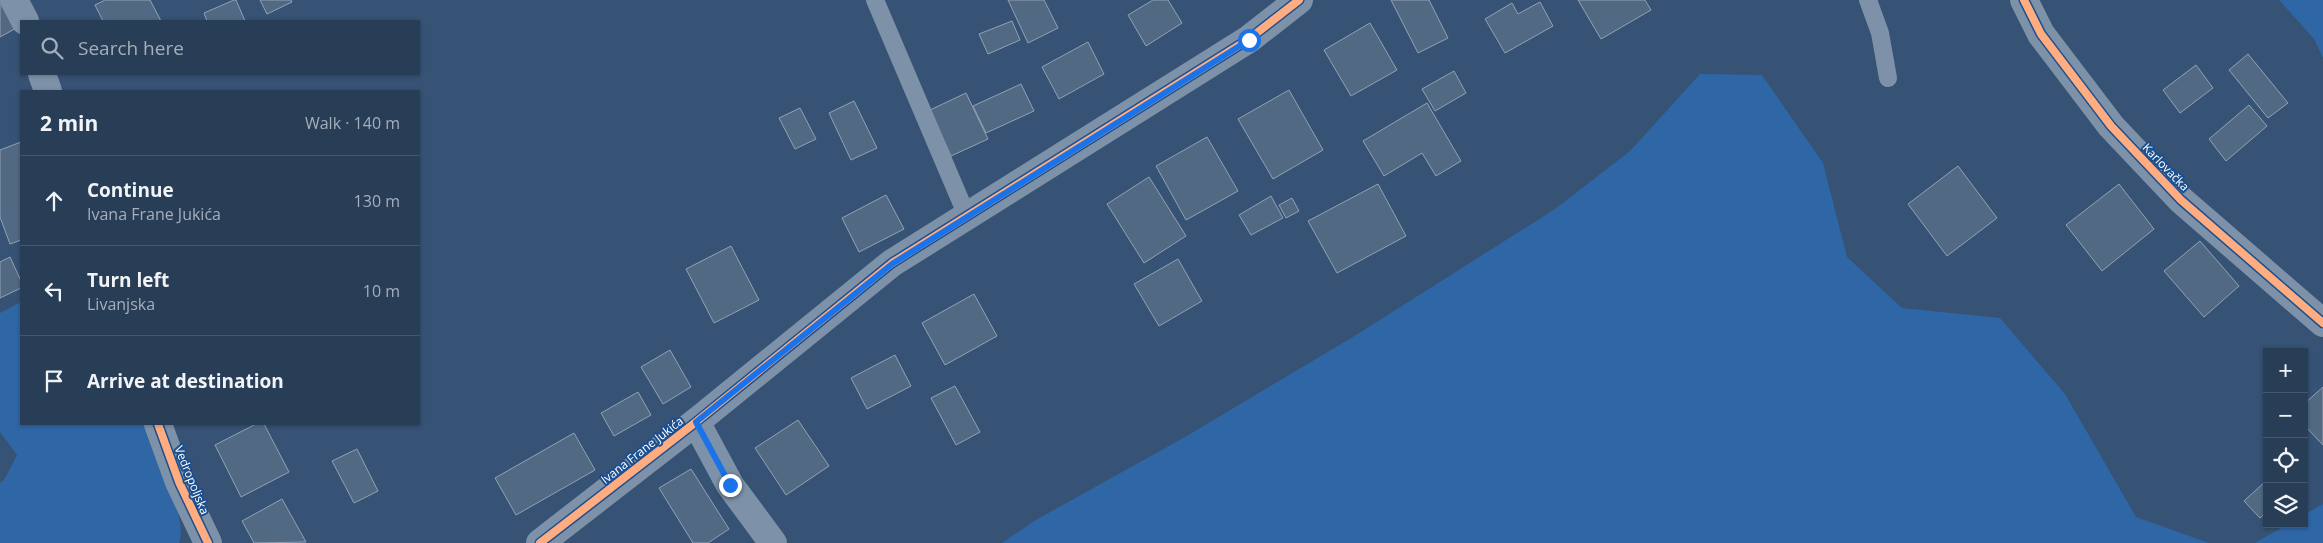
<!DOCTYPE html>
<meta charset="utf-8">
<style>
body{margin:0;font-family:"Open Sans",sans-serif;background:#30455d;color:#f1f3f6}
.controls{position:absolute;right:15px;bottom:15px;display:grid;overflow:hidden;border-radius:0px;box-shadow:0 1px 4px #0004}
.controls button{width:45px;height:45px;display:grid;place-items:center;padding:0;border:0;border-bottom:1px solid #44576d;background:#283e57;color:#f1f3f6;font:25px sans-serif}
.stop{position:absolute;width:15px;height:15px;margin:-11px;border:4px solid #1a73e8;border-radius:50%;background:#fff}
.stop.end{background:#1a73e8;border-color:#fff;box-shadow:0 1px 5px #0008}
.list{margin:0;padding:0;list-style:none}
h2{display:flex;justify-content:space-between;align-items:center;height:65px;margin:0;padding:0 20px;font-size:21px}
h2 small{font-size:16px;font-weight:400;color:#a5aeba}
.list li{display:grid;grid-template-columns:32px 1fr auto;gap:15px;align-items:center;box-sizing:border-box;height:90px;padding:0 20px;border-top:1px solid #44576d}
.list b{display:block;font-size:19px;white-space:nowrap}
.list p{margin:0;font-size:16px;white-space:nowrap;color:#a5aeba}
.list em{font-size:16px;font-style:normal;color:#a5aeba}
.icon{flex:none;width:28px;height:28px;fill:none;stroke:currentColor;stroke-width:2;stroke-linecap:round;stroke-linejoin:round}
.map{position:relative;flex:none;width:2323px;height:543px;overflow:hidden}
.search{position:absolute;background:#283e57;box-shadow:0 1px 4px #0004;left:20px;top:20px;width:400px;height:55px;display:flex;align-items:center;gap:12px;box-sizing:border-box;padding:0 18px;border-radius:0px;color:#a5aeba;font-size:19px}
.panel{position:absolute;background:#283e57;box-shadow:0 1px 4px #0004;left:20px;top:90px;width:400px;height:335px;border-radius:0px}
.map>svg:first-child{display:block}
</style>
<div class="map">
<svg width="2323" height="543" viewBox="0 0 2323 543">
<rect width="100%" height="100%" fill="#365274"/>
<g fill="#2f66a5">
<path d="M 2279,0 L 2323,0 L 2323,58 L 2314,39 Z"/>
<path d="M 1700,74 L 1762,75 L 1823,163 L 1847,257 L 1902,308 L 2000,318 L 2065,394 L 2136,517 L 2209,543 L 1002,543 L 1034,521 L 1185,437 L 1356,335 L 1555,209 L 1630,151 Z"/>
<path d="M 21,302 L 21,424 L 144,424 C 154,450 189,518 179,543 L 0,543 L 0,483 L 4,480 L 17,455 L 0,432 L 0,313 Z"/>
<path d="M 2323,504 L 2323,543 L 2255,543 L 2288,524 L 2304,524 L 2304,515 Z"/>
</g>
<g fill="#526984" stroke="#92a2b6">
<path d="M 0,0 L 4,0 L 18,27 L 0,37 Z"/>
<path d="M 105,0 L 150,0 L 161,21 L 103,21 L 95,5 Z"/>
<path d="M 234,0 L 236,0 L 245,21 L 207,21 L 204,13 Z"/>
<path d="M 260,0 L 291,0 L 292,2 L 267,14 Z"/>
<path d="M 1008,0 L 1044,0 L 1058,28 L 1028,43 Z"/>
<path d="M 1153,0 L 1168,0 L 1182,23 L 1146,46 L 1128,15 Z"/>
<path d="M 1391,0 L 1429,0 L 1448,38 L 1418,53 Z"/>
<path d="M 1578,0 L 1645,0 L 1651,10 L 1601,39 Z"/>
<path d="M 1540,2 L 1553,26 L 1505,53 L 1485,19 L 1512,3 L 1518,14 Z"/>
<path d="M 1012,21 L 1020,40 L 988,54 L 979,34 Z"/>
<path d="M 1370,23 L 1397,70 L 1351,96 L 1324,50 Z"/>
<path d="M 1088,42 L 1104,74 L 1059,99 L 1042,67 Z"/>
<path d="M 2248,54 L 2288,103 L 2268,118 L 2229,70 Z"/>
<path d="M 2196,65 L 2213,88 L 2180,113 L 2163,90 Z"/>
<path d="M 1454,71 L 1466,93 L 1435,111 L 1422,89 Z"/>
<path d="M 1021,84 L 1034,111 L 986,133 L 973,106 Z"/>
<path d="M 1289,90 L 1323,150 L 1273,179 L 1238,119 Z"/>
<path d="M 966,93 L 988,139 L 951,156 L 930,110 Z"/>
<path d="M 854,101 L 877,148 L 851,160 L 829,113 Z"/>
<path d="M 1427,103 L 1461,161 L 1436,176 L 1422,153 L 1384,176 L 1363,141 Z"/>
<path d="M 2249,105 L 2267,126 L 2226,161 L 2209,139 Z"/>
<path d="M 800,108 L 816,139 L 795,149 L 779,118 Z"/>
<path d="M 1207,137 L 1238,191 L 1186,220 L 1156,166 Z"/>
<path d="M 21,142 L 21,240 L 10,244 L 0,217 L 0,150 Z"/>
<path d="M 1958,166 L 1997,218 L 1947,256 L 1908,204 Z"/>
<path d="M 1149,177 L 1186,236 L 1144,263 L 1107,204 Z"/>
<path d="M 1378,184 L 1406,236 L 1337,273 L 1308,221 Z"/>
<path d="M 2119,184 L 2154,229 L 2102,271 L 2066,225 Z"/>
<path d="M 886,195 L 904,229 L 859,252 L 842,218 Z"/>
<path d="M 1271,196 L 1283,218 L 1251,235 L 1239,215 Z"/>
<path d="M 1292,198 L 1299,211 L 1286,218 L 1279,205 Z"/>
<path d="M 2200,241 L 2239,286 L 2204,317 L 2164,271 Z"/>
<path d="M 731,246 L 759,300 L 714,323 L 686,269 Z"/>
<path d="M 10,257 L 21,281 L 21,288 L 0,298 L 0,262 Z"/>
<path d="M 1178,259 L 1202,301 L 1159,326 L 1134,284 Z"/>
<path d="M 974,294 L 997,336 L 945,365 L 922,323 Z"/>
<path d="M 670,350 L 691,387 L 663,404 L 641,367 Z"/>
<path d="M 895,355 L 911,386 L 867,409 L 851,378 Z"/>
<path d="M 955,386 L 980,432 L 956,445 L 931,398 Z"/>
<path d="M 2323,387 L 2323,445 L 2304,425 L 2304,404 Z"/>
<path d="M 638,392 L 651,415 L 614,436 L 601,413 Z"/>
<path d="M 798,420 L 829,466 L 786,495 L 755,448 Z"/>
<path d="M 256,424 L 264,424 L 289,472 L 241,497 L 215,445 Z"/>
<path d="M 574,433 L 595,470 L 516,515 L 495,478 Z"/>
<path d="M 357,449 L 378,491 L 354,503 L 332,461 Z"/>
<path d="M 691,469 L 729,529 L 708,543 L 693,543 L 659,488 Z"/>
<path d="M 2267,480 L 2267,512 L 2260,518 L 2244,501 Z"/>
<path d="M 282,499 L 306,542 L 254,543 L 242,521 Z"/>
</g>
<g fill="none" stroke-linecap="round" stroke-linejoin="round">
<g stroke="#7d92a8" stroke-width="18">
<path d="M 875,0 L 967,216"/>
<path d="M 1868,0 L 1880,33 L 1888,78"/>
</g>
<g stroke="#7d92a8" stroke-width="28">
<path d="M 14,0 L 25,21"/>
<path d="M 2024,0 L 2041,34 L 2111,126 L 2181,200 L 2323,323"/>
<path d="M 42,74 L 48,91"/>
<path d="M 696,422 L 730,485 L 773,543"/>
<path d="M 158,424 L 179,482 L 208,543"/>
<path d="M 540,543 L 696,422 L 892,263 L 1249,39 L 1299,0"/>
</g>
<defs>
<g id="cycleway">
<path d="M 2024,0 L 2041,34 L 2111,126 L 2181,200 L 2323,323"/>
<path d="M 158,424 L 179,482 L 208,543"/>
<path d="M 540,543 L 696,422 L 892,263 L 1249,39 L 1299,0"/>
</g>
</defs>
<use href="#cycleway" stroke="#1b4f8f" stroke-width="11"/>
<use href="#cycleway" stroke="#ffac80" stroke-width="8"/>
</g>
<g fill="none" stroke-linecap="round" stroke-linejoin="round">
<path stroke="#1a73e8" stroke-width="6" d="M 730,485 L 696,422 L 892,264 L 1249,40"/>
</g>
<g text-anchor="middle" dominant-baseline="central" stroke-width="4" stroke-linejoin="round" paint-order="stroke">
<g font-size="12" fill="#fff" stroke="#1b4f8f">
<text transform="translate(2166 167) rotate(46)">Karlovačka</text>
<text transform="translate(642 450) rotate(-38)">Ivana Frane Jukića</text>
<text transform="translate(192 480) rotate(68)">Vedropoljska</text>
</g>
</g>
</svg>
<div class="controls">
<button>+</button>
<button>−</button>
<button><svg class="icon" aria-label="locate" viewBox="0 0 24 24"><circle cx="12" cy="12" r="6"/><path d="M12 2v4M12 18v4M2 12h4M18 12h4"/></svg></button>
<button><svg class="icon" aria-label="layers" viewBox="0 0 24 24"><path d="M12 4l9 5-9 5-9-5zM3 14l9 5 9-5"/></svg></button>
</div>
<div class="stop" style="left:1249px;top:40px"></div>
<div class="stop end" style="left:730px;top:485px"></div>
<div class="search"><svg class="icon" aria-label="search" viewBox="0 0 24 24"><circle cx="10" cy="10" r="6"/><path d="M15 15l6 6"/></svg>Search here</div>
<section class="panel">
<h2>2 min<small>Walk · 140 m</small></h2>
<ul class="list">
<li><svg class="icon" aria-label="ahead" viewBox="0 0 24 24"><path d="M12 20V5M6 11l6-6 6 6"/></svg><div><b>Continue</b><p>Ivana Frane Jukića</p></div><em>130 m</em></li>
<li><svg class="icon" aria-label="left" viewBox="0 0 24 24"><path d="M17 20v-9H6M10 6l-5 5 5 5"/></svg><div><b>Turn left</b><p>Livanjska</p></div><em>10 m</em></li>
<li><svg class="icon" aria-label="arrive" viewBox="0 0 24 24"><path d="M6 21V4h12l-3 4 3 4H6"/></svg><div><b>Arrive at destination</b></div></li>
</ul>
</section>
</div>
